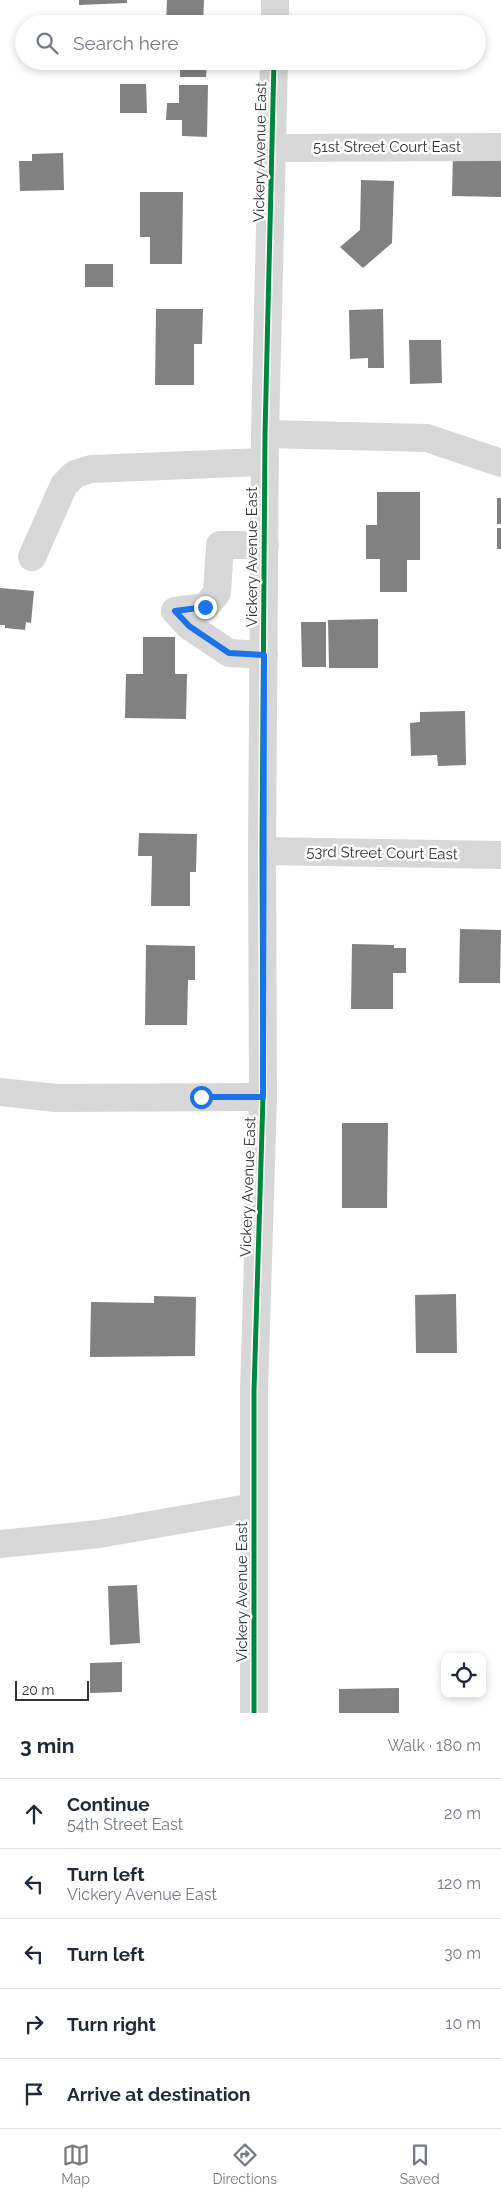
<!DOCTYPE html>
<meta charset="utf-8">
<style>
body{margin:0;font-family:Raleway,sans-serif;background:#f2f2f3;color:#1f2937}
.controls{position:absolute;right:15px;bottom:15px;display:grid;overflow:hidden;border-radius:10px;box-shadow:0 2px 8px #0003}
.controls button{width:45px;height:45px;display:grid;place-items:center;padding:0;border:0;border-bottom:1px solid #e0e1e3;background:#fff;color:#1f2937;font:25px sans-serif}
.scale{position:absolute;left:15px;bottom:12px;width:74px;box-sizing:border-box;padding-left:5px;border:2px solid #333;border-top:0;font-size:14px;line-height:18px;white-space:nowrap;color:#333;-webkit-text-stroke:4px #fff;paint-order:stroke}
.stop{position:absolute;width:15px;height:15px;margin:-11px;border:4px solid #1a73e8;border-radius:50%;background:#fff}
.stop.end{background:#1a73e8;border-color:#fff;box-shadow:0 1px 5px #0008}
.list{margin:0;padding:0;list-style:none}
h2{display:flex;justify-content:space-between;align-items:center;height:65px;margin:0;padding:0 20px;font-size:21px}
h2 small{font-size:16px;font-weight:400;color:#747a83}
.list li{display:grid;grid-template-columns:32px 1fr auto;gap:15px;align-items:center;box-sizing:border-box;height:70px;padding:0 20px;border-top:1px solid #e0e1e3}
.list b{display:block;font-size:19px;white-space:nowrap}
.list p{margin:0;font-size:16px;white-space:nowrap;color:#747a83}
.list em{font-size:16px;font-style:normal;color:#747a83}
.icon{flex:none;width:28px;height:28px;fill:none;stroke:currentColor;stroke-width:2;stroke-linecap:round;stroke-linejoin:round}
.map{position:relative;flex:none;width:501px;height:1713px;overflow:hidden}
.search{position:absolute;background:#fff;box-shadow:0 2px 8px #0003;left:15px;right:15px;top:15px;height:55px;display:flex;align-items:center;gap:12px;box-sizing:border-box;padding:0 18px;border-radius:28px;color:#747a83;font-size:19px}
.sheet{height:415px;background:#fff}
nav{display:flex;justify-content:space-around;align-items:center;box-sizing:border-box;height:70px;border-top:1px solid #e0e1e3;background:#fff;font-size:14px;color:#747a83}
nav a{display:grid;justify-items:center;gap:2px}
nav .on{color:#7a7a7a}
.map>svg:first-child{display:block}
</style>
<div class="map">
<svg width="501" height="1713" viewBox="0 0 501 1713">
<rect width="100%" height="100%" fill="#fff"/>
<g fill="#818181">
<path d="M 79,0 L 127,0 L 127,3 L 79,5 Z"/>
<path d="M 167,0 L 204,0 L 203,24 L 166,24 Z"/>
<path d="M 180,61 L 207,61 L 206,77 L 180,77 Z"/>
<path d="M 120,84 L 146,84 L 147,113 L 120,113 Z"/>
<path d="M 179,85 L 208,85 L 207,137 L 182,136 L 182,120 L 166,120 L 167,103 L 179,103 Z"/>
<path d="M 63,153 L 64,190 L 20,191 L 19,161 L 32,161 L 32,154 Z"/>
<path d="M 453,154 L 501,155 L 501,197 L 452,196 Z"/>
<path d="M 361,180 L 394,181 L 392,243 L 363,268 L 340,247 L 360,230 Z"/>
<path d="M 140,192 L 183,192 L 182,264 L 150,264 L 150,237 L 140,237 Z"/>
<rect x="85" y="264" width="28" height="23"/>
<path d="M 156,309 L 203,309 L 202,344 L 194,344 L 194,385 L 155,385 Z"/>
<path d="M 383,309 L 384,368 L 368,368 L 368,358 L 350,359 L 349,310 Z"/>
<path d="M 409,340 L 441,340 L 442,383 L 410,384 Z"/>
<path d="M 377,492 L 420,492 L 420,560 L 407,560 L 407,592 L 380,592 L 380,559 L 366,559 L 366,525 L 377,525 Z"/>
<rect x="497" y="498" width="4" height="26"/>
<rect x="497" y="528" width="4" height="21"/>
<path d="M 0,588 L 34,591 L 31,623 L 26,622 L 25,630 L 5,628 L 5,625 L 0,625 Z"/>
<path d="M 378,619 L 378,668 L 329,668 L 328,620 Z"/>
<path d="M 301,622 L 326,622 L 326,667 L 302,667 Z"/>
<path d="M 143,637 L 175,637 L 175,674 L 187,674 L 186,719 L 125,718 L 126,674 L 143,674 Z"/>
<path d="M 465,711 L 466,765 L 438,766 L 437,755 L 411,756 L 410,723 L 420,722 L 420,712 Z"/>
<path d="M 139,833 L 197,834 L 196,872 L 190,872 L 190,906 L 151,906 L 152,856 L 138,856 Z"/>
<path d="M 460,929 L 501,930 L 500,983 L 459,983 Z"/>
<path d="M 352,944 L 394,945 L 394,948 L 406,948 L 406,973 L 393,973 L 393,1009 L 351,1009 Z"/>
<path d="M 146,945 L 195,946 L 195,980 L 188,980 L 187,1025 L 145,1025 Z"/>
<path d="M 342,1123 L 388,1123 L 387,1208 L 342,1208 Z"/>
<path d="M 456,1294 L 457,1353 L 416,1353 L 415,1295 Z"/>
<path d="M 154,1296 L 196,1297 L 195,1356 L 90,1357 L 91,1302 L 154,1303 Z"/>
<path d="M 137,1585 L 140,1643 L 110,1645 L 108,1586 Z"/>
<path d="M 122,1662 L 122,1692 L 90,1693 L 90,1663 Z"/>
<path d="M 399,1688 L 399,1713 L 339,1713 L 339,1689 Z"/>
</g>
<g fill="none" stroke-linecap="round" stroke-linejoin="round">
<g stroke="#d7d7d7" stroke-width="28">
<path d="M 275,24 L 275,0"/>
<path d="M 272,148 L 501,147"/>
<path d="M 265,434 L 427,438 L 501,463"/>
<path d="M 32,557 L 64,485 L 75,474 L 91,469 L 265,462"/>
<path d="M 264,655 L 229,653 L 189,626 L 175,611 L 205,607 L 217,593 L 220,545 L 265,545"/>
<path d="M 262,851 L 501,855"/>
<path d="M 0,1092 L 56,1098 L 263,1097"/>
<path d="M 0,1544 L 99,1534 L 254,1507"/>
<path d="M 254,1713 L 254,1391 L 263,1097 L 262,851 L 265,434 L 274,61"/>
</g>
<defs>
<path id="cycleway" d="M 254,1713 L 254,1391 L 263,1097 L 262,851 L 265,434 L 274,61"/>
</defs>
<use href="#cycleway" stroke="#fff" stroke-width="8"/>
<use href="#cycleway" stroke="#00873e" stroke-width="5"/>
</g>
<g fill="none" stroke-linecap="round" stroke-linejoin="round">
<path stroke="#1a73e8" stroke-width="6" d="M 201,1097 L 263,1097 L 264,655 L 229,653 L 189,626 L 175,611 L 205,607"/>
</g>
<g text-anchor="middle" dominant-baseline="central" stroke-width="5" stroke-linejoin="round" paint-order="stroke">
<g font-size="15" fill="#333" stroke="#fff">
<text x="387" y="147">51st Street Court East</text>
<text transform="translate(260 152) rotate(-89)">Vickery Avenue East</text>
<text transform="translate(252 557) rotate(-90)">Vickery Avenue East</text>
<text transform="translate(382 853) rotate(1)">53rd Street Court East</text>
<text transform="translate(248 1187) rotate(-88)">Vickery Avenue East</text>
<text transform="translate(242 1592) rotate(-90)">Vickery Avenue East</text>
</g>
</g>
</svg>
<div class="controls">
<button><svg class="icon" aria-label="locate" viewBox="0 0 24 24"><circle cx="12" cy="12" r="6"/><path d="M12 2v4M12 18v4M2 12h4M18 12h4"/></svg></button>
</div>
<div class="scale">20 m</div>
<div class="stop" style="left:201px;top:1097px"></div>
<div class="stop end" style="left:205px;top:607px"></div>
<div class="search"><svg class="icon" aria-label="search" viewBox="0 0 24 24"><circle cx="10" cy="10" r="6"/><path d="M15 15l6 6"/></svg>Search here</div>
</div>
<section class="sheet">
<h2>3 min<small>Walk · 180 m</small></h2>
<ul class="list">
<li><svg class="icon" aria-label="ahead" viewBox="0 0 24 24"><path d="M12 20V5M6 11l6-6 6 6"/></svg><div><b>Continue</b><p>54th Street East</p></div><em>20 m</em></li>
<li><svg class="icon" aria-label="left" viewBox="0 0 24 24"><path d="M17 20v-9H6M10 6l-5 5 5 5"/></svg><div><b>Turn left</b><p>Vickery Avenue East</p></div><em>120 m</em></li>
<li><svg class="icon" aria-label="left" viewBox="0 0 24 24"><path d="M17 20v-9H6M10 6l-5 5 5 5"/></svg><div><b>Turn left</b></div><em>30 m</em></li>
<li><svg class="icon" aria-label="right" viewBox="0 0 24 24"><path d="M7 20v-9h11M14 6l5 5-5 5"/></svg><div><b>Turn right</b></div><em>10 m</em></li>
<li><svg class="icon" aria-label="arrive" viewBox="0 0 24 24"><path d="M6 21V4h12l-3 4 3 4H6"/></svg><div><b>Arrive at destination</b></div></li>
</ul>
</section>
<nav>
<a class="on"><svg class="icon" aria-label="map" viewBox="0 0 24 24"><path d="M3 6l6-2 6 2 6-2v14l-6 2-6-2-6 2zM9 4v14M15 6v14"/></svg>Map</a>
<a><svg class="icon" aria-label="directions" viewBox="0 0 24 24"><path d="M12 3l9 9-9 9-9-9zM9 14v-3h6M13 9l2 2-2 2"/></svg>Directions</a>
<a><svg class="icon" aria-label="saved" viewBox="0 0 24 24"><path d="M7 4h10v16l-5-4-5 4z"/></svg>Saved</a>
</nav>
